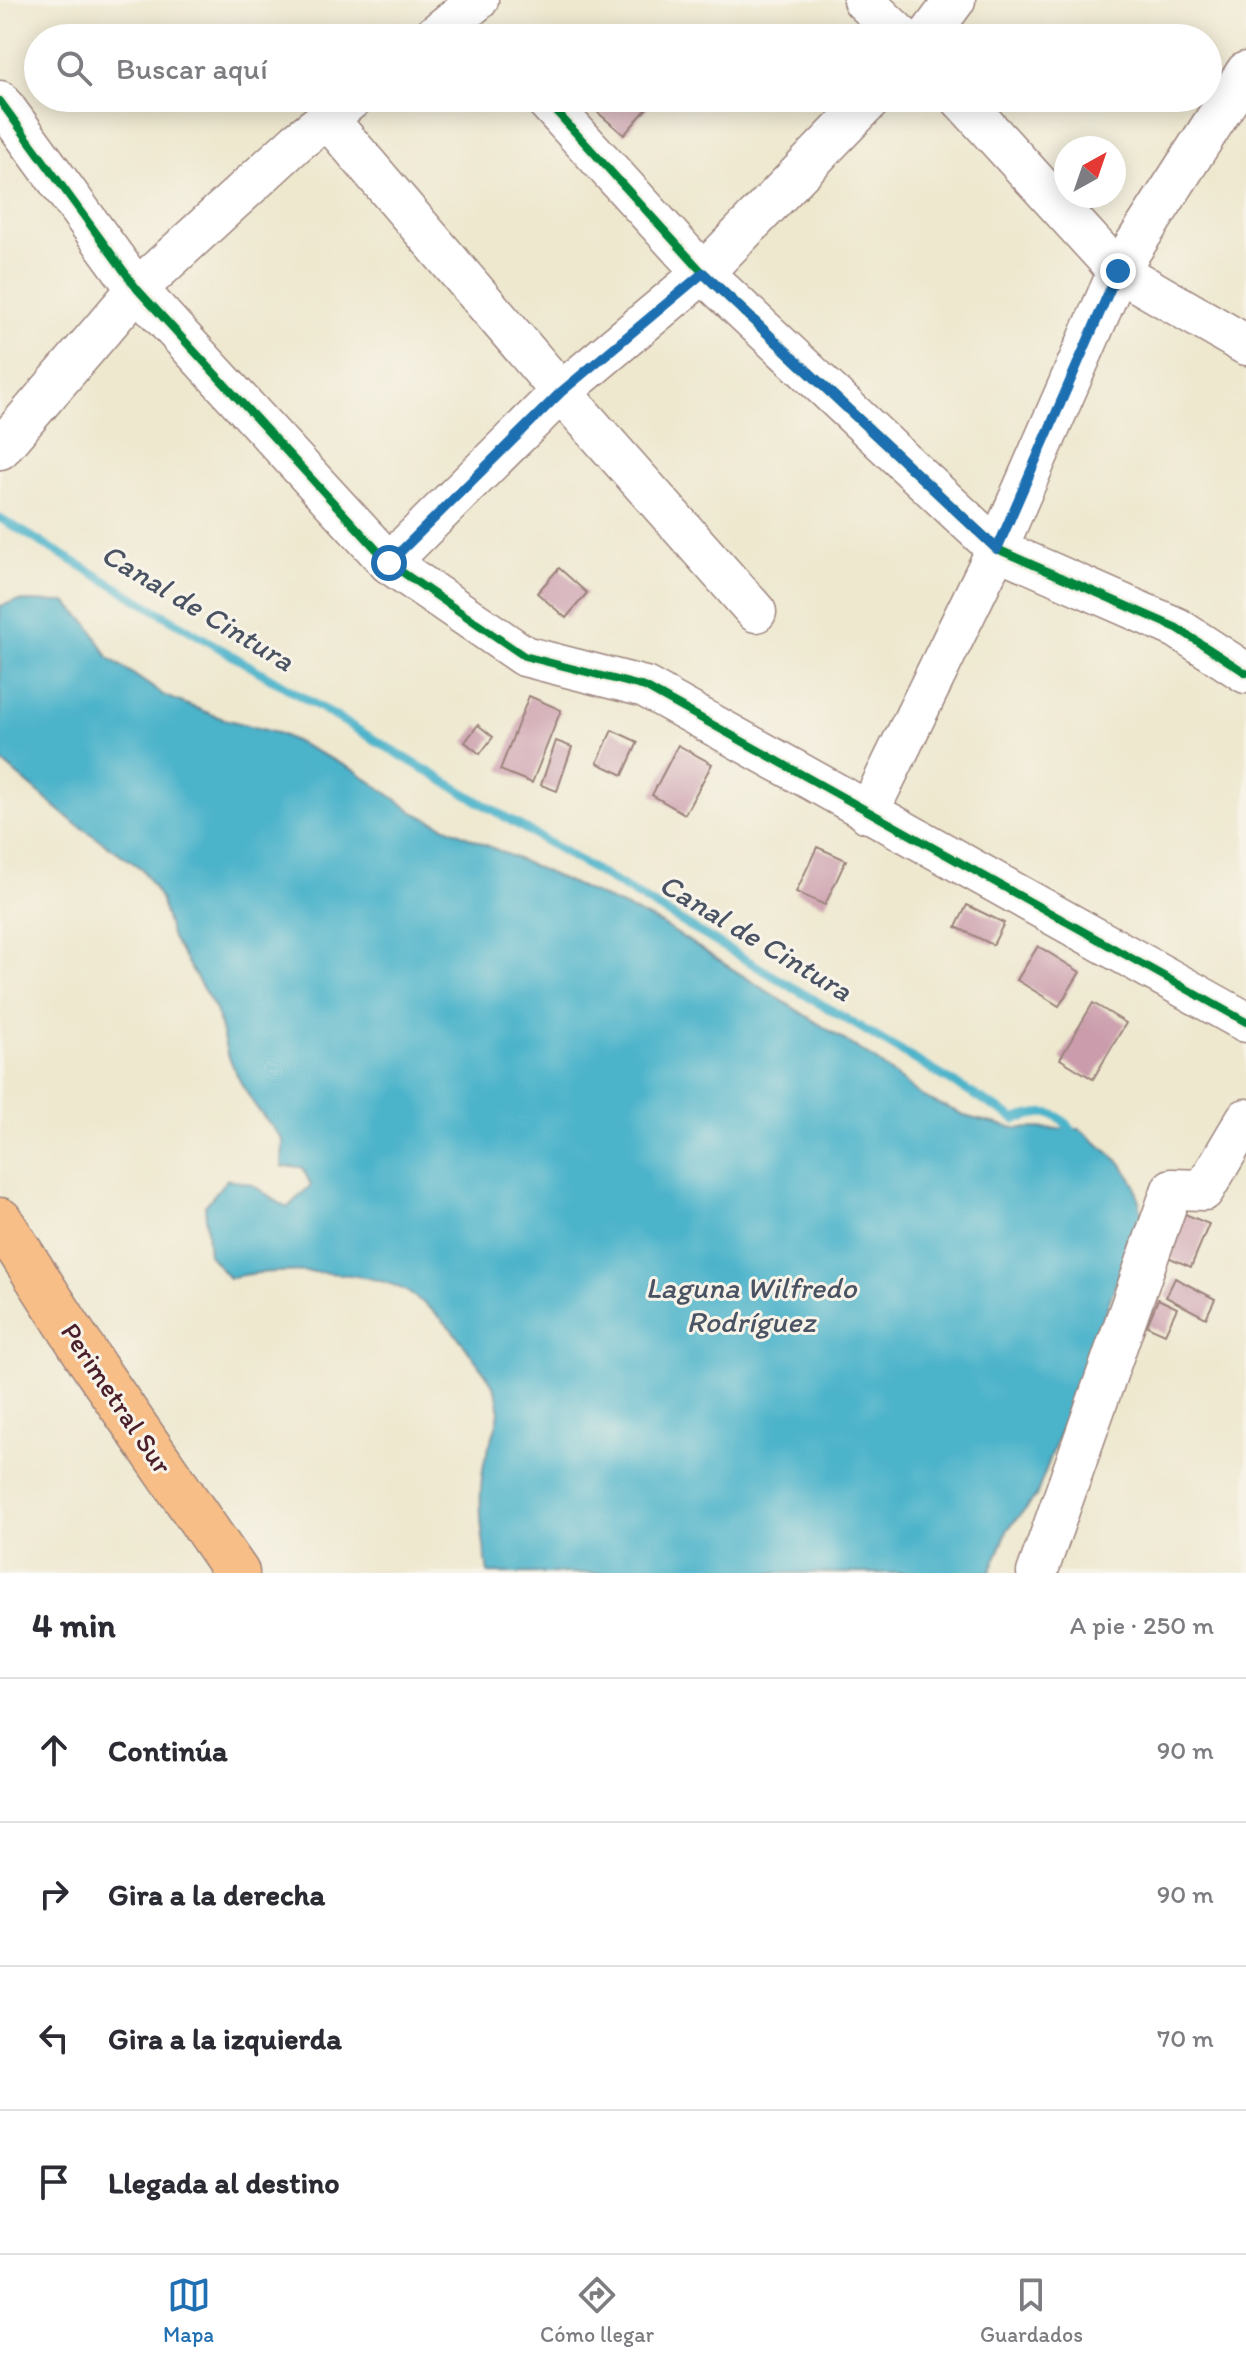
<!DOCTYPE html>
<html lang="es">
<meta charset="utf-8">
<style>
body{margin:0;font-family:Itim,sans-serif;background:#f2f2f3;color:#2b2b33}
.compass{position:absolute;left:1054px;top:136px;width:72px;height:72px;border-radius:50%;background:#fff;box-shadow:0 4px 20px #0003;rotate:40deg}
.stop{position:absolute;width:24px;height:24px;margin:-18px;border:6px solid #1f6fb2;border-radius:50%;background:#fff}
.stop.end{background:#1f6fb2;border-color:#fff;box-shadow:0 2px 8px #0008}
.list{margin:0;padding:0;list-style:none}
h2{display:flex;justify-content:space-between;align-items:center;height:104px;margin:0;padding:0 32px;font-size:34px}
h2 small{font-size:26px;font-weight:400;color:#7c7c81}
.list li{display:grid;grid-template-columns:52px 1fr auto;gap:24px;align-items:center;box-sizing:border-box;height:144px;padding:0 32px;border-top:2px solid #e1e1e2}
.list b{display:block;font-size:30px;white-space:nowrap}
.list em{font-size:26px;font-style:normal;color:#7c7c81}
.icon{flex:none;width:44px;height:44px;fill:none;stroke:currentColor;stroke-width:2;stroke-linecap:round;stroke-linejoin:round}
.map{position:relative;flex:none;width:1246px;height:1573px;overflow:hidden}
.search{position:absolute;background:#fff;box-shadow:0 4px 20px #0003;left:24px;right:24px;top:24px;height:88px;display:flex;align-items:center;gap:20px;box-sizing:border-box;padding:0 28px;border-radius:44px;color:#7c7c81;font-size:30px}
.sheet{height:680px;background:#fff}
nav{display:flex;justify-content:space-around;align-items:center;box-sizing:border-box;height:112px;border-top:2px solid #e1e1e2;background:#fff;font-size:22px;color:#7c7c81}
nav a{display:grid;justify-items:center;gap:4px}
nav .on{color:#1f6fb2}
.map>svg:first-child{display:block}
</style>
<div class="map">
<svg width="1246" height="1573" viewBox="0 0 1246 1573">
<rect width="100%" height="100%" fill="#f7f3e8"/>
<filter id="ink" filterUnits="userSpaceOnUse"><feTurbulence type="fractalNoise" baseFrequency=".0125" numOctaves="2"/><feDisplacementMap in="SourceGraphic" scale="16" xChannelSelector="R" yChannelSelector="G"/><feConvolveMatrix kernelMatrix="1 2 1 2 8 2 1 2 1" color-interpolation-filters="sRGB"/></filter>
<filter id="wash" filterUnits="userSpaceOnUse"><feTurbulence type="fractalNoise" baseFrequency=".006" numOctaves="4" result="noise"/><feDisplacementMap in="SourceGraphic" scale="32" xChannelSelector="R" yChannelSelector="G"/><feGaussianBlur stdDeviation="1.8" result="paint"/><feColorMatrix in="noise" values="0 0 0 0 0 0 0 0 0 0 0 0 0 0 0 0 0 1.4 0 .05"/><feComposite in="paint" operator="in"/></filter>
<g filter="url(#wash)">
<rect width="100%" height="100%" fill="#eee8cf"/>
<path fill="#4bb3ca" stroke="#4a697a" stroke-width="2" d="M 16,601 L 66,602 L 89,625 L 108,657 L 165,696 L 221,718 L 280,734 L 356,771 L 415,813 L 660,923 L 871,1057 L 923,1097 L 971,1118 L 1015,1128 L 1080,1129 L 1121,1163 L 1135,1185 L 1142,1214 L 1036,1496 L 1008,1529 L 990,1573 L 488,1573 C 482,1537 477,1500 484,1464 C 487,1446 498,1430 499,1411 C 500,1388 485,1374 473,1357 C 456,1332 436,1310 409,1293 C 373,1269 270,1267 229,1278 L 209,1255 L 205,1206 L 227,1179 L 251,1184 L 287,1208 L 311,1185 L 302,1167 L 282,1167 L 283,1140 L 255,1106 L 240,1081 L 227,1053 L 216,1010 L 172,938 L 160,898 L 142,869 L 72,821 L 0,760 L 0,606 Z"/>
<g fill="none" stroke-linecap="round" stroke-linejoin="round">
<path stroke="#4bb3ca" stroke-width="9" d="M 0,518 L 1015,1119 C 1046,1111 1057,1107 1076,1137"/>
</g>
<g id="blocks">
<g fill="#cb9cac">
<path d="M 608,98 L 656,98 L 624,135 L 596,111 Z"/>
<path d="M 559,568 L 587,593 L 566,618 L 537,593 Z"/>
<path d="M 529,696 L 561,710 L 532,783 L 500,770 Z"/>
<path d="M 478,725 L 493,737 L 480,754 L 465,742 Z"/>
<path d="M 612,730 L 638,742 L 623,775 L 597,763 Z"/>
<path d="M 556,741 L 572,747 L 557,791 L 541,785 Z"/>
<path d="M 678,745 L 712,764 L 685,814 L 652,795 Z"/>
<path d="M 817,847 L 846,860 L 825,905 L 796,892 Z"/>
<path d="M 967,905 L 1004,923 L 993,945 L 956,927 Z"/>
<path d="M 1038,946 L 1080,972 L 1059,1006 L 1017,980 Z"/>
<path d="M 1093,1003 L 1126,1023 L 1093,1079 L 1060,1059 Z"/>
<path d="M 1173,1209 L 1209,1224 L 1191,1267 L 1156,1252 Z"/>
<path d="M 1175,1278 L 1215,1299 L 1206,1318 L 1166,1297 Z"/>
<path d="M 1158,1299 L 1177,1308 L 1165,1334 L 1147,1326 Z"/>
</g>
</g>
</g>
<g filter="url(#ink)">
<use href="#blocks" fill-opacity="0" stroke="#9c847d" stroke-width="2"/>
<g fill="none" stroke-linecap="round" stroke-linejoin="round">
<defs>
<g id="minor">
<path d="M 863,0 L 903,38"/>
<path d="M 431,38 L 478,0"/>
<path d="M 927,38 L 955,0"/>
<path d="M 544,98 L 703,273 L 997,549 L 1177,628 L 1246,673"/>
<path d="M 960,98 L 1118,271 L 1246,345"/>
<path d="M 0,101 L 137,289 L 389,563 L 524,656 L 645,687 L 1246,1022"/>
<path d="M 327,118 L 561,392 L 756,612"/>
<path d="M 0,449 L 137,289 L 297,142 L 353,98"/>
<path d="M 389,563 L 561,392 L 703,273 L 872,98"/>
<path d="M 868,813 L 997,549 L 1118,271 L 1246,72"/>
<path d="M 1037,1573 L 1172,1189 L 1204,1190 L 1246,1119"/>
</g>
<path id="major" d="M 0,1220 L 95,1368 L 237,1573"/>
</defs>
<use href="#minor" stroke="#9c847d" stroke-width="43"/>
<use href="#major" stroke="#9c847d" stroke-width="47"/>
<use href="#minor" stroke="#fff" stroke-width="40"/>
<use href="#major" stroke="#f7be87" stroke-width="44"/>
<defs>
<g id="cycleway">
<path d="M 544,98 L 703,273 L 997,549 L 1177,628 L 1246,673"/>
<path d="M 0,101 L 137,289 L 389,563 L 524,656 L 645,687 L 1246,1022"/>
</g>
</defs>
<use href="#cycleway" stroke="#f7f3e8" stroke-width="13"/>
<use href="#cycleway" stroke="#00873e" stroke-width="8"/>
</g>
</g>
<g fill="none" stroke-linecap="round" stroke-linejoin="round" filter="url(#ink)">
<path stroke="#1f6fb2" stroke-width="10" d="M 389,563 L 561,392 L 703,273 L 997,549 L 1118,271"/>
</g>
<g text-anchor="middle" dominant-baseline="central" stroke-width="6" stroke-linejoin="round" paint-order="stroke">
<g font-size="28" fill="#4a1f2b" stroke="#f7f3e8">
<text transform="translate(117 1398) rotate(56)">Perimetral Sur</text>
</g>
<g font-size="30" font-style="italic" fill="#4a5363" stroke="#f7f3e8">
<text transform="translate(198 607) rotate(31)">Canal de Cintura</text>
<text transform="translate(756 937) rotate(31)">Canal de Cintura</text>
<text x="751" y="1287">Laguna Wilfredo<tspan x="751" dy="34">Rodríguez</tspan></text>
</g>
</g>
</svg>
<svg class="compass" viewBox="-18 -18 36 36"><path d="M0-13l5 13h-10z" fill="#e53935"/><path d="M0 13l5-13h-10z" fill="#7c7c81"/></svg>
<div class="stop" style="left:389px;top:563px"></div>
<div class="stop end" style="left:1118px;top:271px"></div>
<div class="search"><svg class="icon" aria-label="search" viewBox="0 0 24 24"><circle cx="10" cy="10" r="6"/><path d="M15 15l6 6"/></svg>Buscar aquí</div>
</div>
<section class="sheet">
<h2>4 min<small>A pie · 250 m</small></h2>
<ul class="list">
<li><svg class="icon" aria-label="ahead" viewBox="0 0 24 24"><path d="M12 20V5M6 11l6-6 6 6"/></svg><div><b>Continúa</b></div><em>90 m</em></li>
<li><svg class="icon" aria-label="right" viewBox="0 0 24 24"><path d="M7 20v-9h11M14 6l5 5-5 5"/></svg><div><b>Gira a la derecha</b></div><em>90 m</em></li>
<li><svg class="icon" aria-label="left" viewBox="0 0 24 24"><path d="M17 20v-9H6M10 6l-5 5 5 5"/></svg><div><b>Gira a la izquierda</b></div><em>70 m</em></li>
<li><svg class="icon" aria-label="arrive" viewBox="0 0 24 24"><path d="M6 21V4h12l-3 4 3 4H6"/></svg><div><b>Llegada al destino</b></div></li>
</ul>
</section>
<nav>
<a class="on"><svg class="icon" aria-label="map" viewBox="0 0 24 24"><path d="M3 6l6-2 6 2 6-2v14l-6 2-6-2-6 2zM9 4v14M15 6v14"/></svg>Mapa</a>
<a><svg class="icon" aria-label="directions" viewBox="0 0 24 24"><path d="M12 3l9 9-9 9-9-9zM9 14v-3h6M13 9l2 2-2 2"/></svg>Cómo llegar</a>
<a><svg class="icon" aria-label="saved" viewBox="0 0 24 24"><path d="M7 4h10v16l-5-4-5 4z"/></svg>Guardados</a>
</nav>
